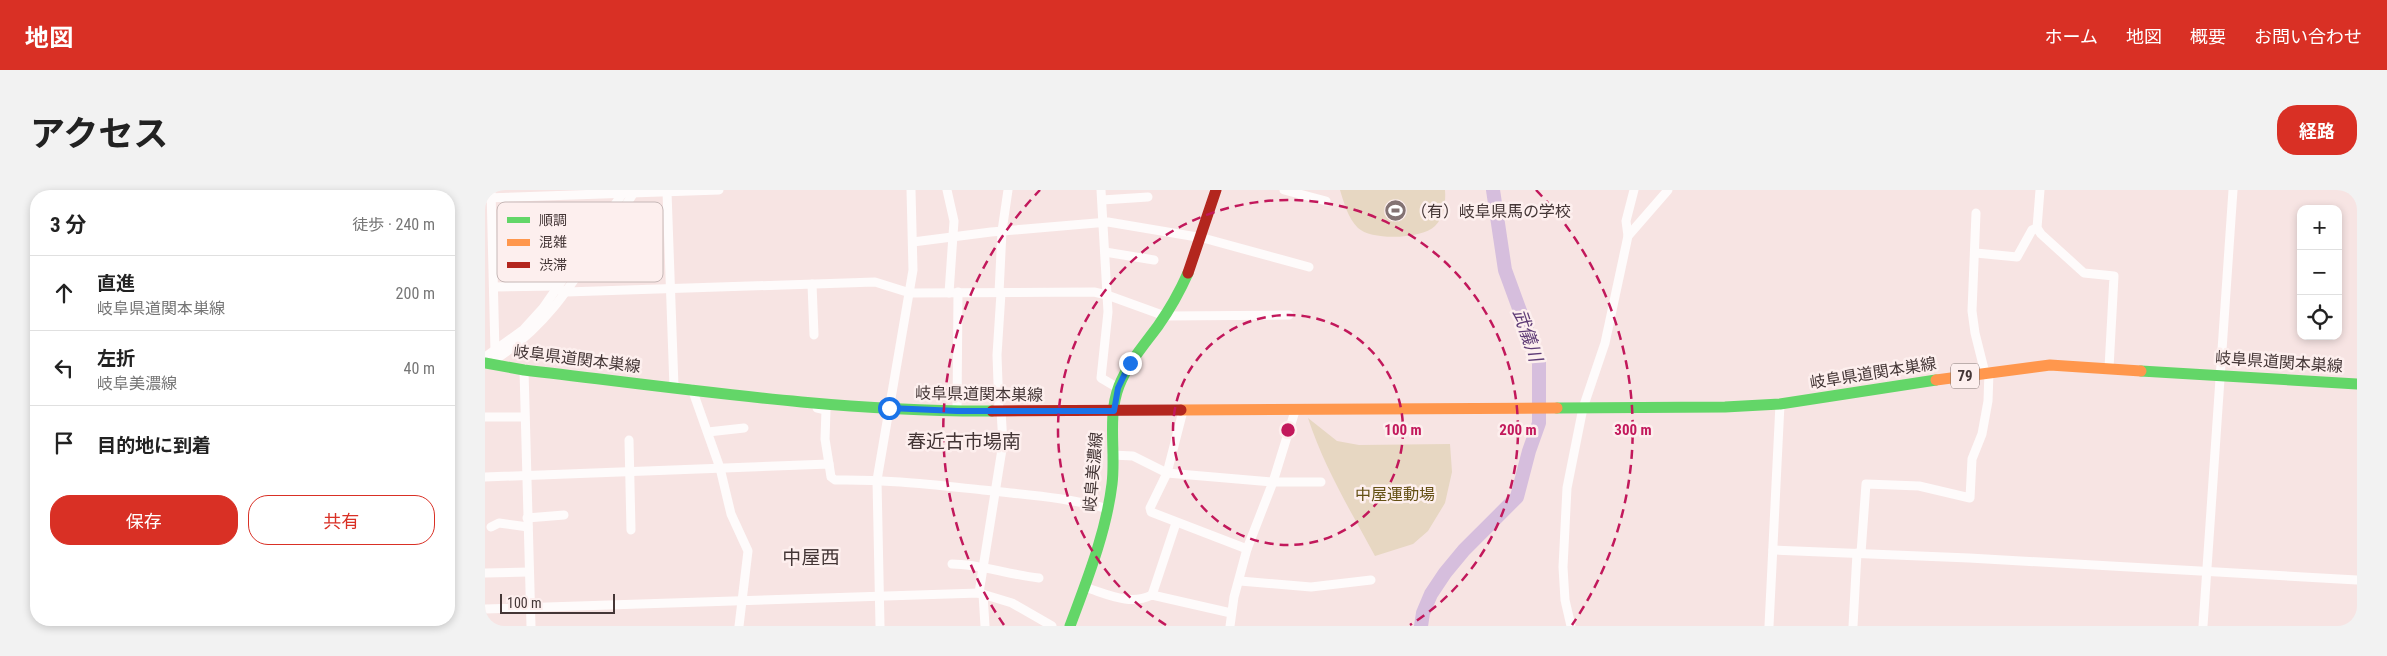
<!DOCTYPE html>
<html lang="ja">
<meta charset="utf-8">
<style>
body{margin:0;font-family:"Roboto Condensed","Noto Sans JP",sans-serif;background:#f2f2f2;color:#222}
.controls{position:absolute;right:15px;top:15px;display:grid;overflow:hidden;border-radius:10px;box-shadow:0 2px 8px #0003}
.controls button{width:45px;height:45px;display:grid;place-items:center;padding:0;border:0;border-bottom:1px solid #e0e0e0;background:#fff;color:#222;font:25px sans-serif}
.scale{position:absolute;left:15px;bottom:12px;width:115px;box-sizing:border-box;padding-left:5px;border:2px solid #443636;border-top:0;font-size:14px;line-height:18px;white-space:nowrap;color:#443636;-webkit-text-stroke:4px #fdefee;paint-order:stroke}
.stop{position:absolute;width:15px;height:15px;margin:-11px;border:4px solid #1a73e8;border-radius:50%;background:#fff}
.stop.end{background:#1a73e8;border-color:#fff;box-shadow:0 1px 5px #0008}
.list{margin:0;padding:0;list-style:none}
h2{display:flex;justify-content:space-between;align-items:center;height:65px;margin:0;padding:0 20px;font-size:21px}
h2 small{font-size:16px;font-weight:400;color:#767676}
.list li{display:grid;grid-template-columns:32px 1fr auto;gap:15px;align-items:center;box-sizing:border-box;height:75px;padding:0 20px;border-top:1px solid #e0e0e0}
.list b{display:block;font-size:19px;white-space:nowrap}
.list p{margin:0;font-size:16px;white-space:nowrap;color:#767676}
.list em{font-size:16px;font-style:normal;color:#767676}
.actions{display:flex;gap:10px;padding:15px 20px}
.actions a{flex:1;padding:11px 0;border:1px solid #d93025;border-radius:20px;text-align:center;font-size:18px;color:#d93025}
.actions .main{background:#d93025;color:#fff}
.icon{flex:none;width:28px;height:28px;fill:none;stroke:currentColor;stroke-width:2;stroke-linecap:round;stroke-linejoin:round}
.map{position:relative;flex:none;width:1872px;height:436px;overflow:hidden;border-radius:20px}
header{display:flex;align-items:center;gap:30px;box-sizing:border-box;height:70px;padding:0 25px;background:#d93025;color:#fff}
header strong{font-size:24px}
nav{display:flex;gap:28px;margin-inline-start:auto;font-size:18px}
.intro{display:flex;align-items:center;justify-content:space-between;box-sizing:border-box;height:120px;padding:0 30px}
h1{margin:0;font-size:35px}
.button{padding:12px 22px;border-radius:20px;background:#d93025;color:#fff;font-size:18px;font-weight:700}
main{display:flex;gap:30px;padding:0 30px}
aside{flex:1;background:#fff;border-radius:20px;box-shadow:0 2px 8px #0003}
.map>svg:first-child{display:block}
</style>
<header>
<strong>地図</strong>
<nav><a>ホーム</a><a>地図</a><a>概要</a><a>お問い合わせ</a></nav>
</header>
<div class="intro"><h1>アクセス</h1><a class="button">経路</a></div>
<main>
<aside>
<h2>3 分<small>徒歩 · 240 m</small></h2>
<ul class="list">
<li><svg class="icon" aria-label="ahead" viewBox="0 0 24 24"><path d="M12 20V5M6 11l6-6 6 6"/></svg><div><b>直進</b><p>岐阜県道関本巣線</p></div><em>200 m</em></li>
<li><svg class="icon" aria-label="left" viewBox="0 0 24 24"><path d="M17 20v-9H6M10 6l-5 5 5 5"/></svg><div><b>左折</b><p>岐阜美濃線</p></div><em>40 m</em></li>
<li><svg class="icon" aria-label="arrive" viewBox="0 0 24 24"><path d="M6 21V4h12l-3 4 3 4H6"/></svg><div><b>目的地に到着</b></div></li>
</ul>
<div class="actions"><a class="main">保存</a><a>共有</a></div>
</aside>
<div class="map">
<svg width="1872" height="436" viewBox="0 0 1872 436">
<rect width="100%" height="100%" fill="#f7e4e3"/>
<g fill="#e7d7c2">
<path d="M 855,0 L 960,0 C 961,11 959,28 950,36 C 937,49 887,51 873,38 C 863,28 859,13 855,0 Z"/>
<path d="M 823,228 L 852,251 L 874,255 L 965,254 L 967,282 L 960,313 L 943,341 L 928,354 L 890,366 C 865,320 839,277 823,228 Z"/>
</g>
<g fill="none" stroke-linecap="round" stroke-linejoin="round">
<path stroke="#d6bedd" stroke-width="2.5" d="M 86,85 L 105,59"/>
<path stroke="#d6bedd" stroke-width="14" d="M 936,436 L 938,423 L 946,404 L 960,383 L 979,360 L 1032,307 L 1044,261 L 1054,233 L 1054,173 L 1020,80 L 1008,0"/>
<g stroke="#fefbfb" stroke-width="9">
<path d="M 6,0 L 10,162"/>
<path d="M 462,0 L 469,31 L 464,103"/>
<path d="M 616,0 L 623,122 L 616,188 L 633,198"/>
<path d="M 799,0 L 841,11"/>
<path d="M 1555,0 L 1552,38 L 1556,44 L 1599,83 L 1629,86 L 1624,178"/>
<path d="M 182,2 L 189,197"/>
<path d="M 0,8 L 234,0"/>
<path d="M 617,10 L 663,7"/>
<path d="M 1491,23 L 1487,121 L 1490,143 L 1500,183"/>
<path d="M 1143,46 L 1141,31 L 1149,0"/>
<path d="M 428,52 L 506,42 L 623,32 L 718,48 L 824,77"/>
<path d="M 620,62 L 669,70"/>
<path d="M 1491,63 L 1532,67 L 1547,40 L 1552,38"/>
<path d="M 327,94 L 329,145"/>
<path d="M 72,96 L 73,99 L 81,102 L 390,92 L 425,103 L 609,102 L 622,105 L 680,126 L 804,125"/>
<path d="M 10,97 L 72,96"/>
<path d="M 514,103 L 517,41 L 523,0"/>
<path d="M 0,167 L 38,140 L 58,118 L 140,0"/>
<path d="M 9,174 L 11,169 C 62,136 87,94 119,45 C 129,30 142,16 150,0"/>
<path d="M 39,180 L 46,436"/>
<path d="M 207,199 L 235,278 L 246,324 L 263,361 L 254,436"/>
<path d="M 332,218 L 341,220 L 340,249 L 344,274"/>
<path d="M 472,221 L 473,102"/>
<path d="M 514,221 L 512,165 L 516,103"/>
<path d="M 698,221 L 682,283 L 788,292 L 836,292"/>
<path d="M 0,227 L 39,227"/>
<path d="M 223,242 L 259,238"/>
<path d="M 144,250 L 146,340"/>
<path d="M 627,265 L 648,266 L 682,283 L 665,318 L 666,322 L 762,359"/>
<path d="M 0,287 L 344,274 L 346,287 L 350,290 C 400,289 449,295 498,300 C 541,305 582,307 623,319"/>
<path d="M 42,328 L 79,325"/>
<path d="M 6,337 L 14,333 L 43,337"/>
<path d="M 1288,360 L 1484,368 L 1872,390"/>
<path d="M 1376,363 L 1381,294 L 1434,296 L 1485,308 L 1487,269 L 1497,244 L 1503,211 L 1504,182"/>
<path d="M 467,374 C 495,374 525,385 554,388"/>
<path d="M 0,383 L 44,382"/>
<path d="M 755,391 L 826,397 L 886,390"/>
<path d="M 599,397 C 623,404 644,416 667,405 L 746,423"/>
<path d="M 494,403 L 518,253 L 516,221"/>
<path d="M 498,404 L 500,436"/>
<path d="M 667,405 L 691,333"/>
<path d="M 0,419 L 494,403 L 527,413 L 567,436"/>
<path d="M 395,436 L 392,290 L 428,80 L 426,0"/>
<path d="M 745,436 L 749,407 L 762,359 L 788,292 L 810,221"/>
<path d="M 1086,436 L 1080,410 L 1078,377 L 1082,298 L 1098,218 L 1120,153 L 1143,46 L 1183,0"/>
<path d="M 1284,436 L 1295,214"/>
<path d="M 1368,436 L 1372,363"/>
<path d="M 1718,436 L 1748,0"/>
</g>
<g stroke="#63d668" stroke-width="11">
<path d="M 0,173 L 39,180 C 194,198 351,222 507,221"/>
<path d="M 1656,181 L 1872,194"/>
<path d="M 1072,218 L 1240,217 L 1295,214 L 1451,190"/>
<path d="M 585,436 C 602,390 621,343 627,294 C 631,262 622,227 634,196 C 643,173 659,155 673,136 C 685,119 695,101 703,83"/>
</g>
<g stroke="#ff974d" stroke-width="11">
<path d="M 1451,190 L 1565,175 L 1656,181"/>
<path d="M 696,220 L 1072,218"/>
</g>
<g stroke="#b3261e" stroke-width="11">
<path d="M 703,83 L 731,0"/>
<path d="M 507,221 L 696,220"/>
</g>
</g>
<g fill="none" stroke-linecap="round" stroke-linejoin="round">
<path stroke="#1a73e8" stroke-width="6" d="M 404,218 L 472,221 L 629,221 L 633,198 L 645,173"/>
</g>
<g fill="none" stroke="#c2185b" stroke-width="2.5" stroke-dasharray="9 6">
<circle cx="803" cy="240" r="115"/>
<path d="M681 435A230 230 0 1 1 925 435"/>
<path d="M519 435A345 345 0 0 1 555 0M1051 0A345 345 0 0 1 1087 435"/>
</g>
<defs>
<symbol id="stadium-disc" viewBox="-11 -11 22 22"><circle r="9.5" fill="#837373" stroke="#fdefee"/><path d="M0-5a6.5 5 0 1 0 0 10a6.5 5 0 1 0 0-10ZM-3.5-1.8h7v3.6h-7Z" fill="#fff"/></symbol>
</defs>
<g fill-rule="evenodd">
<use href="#stadium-disc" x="898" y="8" width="25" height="25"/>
</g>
<g text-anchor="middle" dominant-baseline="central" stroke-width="5" stroke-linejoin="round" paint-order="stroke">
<rect fill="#fdefee" stroke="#7c6e6d" stroke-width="1" x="1466" y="173.5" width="28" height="25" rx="4"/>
<g font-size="15" font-weight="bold" fill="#443636">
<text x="1480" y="186">79</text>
</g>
<g font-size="16" fill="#443636" stroke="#fdefee" text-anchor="start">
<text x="926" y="21">（有）岐阜県馬の学校</text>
</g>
<g font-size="16" fill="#443636" stroke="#fdefee">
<text transform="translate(92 169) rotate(7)">岐阜県道関本巣線</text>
<text transform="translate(1794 172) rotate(4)">岐阜県道関本巣線</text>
<text transform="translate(1388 183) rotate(-9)">岐阜県道関本巣線</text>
<text transform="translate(494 204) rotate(1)">岐阜県道関本巣線</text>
<text transform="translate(608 282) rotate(-85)">岐阜美濃線</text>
</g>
<g font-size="16" fill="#645014" stroke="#fdefee">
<text x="910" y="304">中屋運動場</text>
</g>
<g font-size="18" font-style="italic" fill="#5f3c76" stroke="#fdefee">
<text transform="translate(1043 145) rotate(71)">武儀川</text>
</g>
<g font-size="19" fill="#443636" stroke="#fdefee">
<text x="479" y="251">春近古市場南</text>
<text x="326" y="367">中屋西</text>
</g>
</g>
<rect x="12" y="12" width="166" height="80" rx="8" fill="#fdefee" stroke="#c6b8b7" stroke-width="1"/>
<rect x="22" y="27" width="23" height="6" fill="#63d668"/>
<rect x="22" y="49" width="23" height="7" fill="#ff974d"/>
<rect x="22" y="72" width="23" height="6" fill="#b3261e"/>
<g font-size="14" fill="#443636">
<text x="54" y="35">順調</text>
<text x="54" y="57">混雑</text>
<text x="54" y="80">渋滞</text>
</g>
<circle cx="803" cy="240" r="8" fill="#c2185b" stroke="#fdefee" stroke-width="2.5"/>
<g font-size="15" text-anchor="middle" font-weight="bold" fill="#c2185b" stroke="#fdefee" stroke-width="5" stroke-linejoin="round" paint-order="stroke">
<text x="918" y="245">100 m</text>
<text x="1033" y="245">200 m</text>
<text x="1148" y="245">300 m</text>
</g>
</svg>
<div class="controls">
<button>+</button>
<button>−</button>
<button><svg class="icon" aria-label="locate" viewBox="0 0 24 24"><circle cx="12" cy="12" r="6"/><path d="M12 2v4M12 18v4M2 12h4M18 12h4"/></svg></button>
</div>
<div class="scale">100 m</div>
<div class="stop" style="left:404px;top:218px"></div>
<div class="stop end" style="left:645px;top:173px"></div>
</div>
</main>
